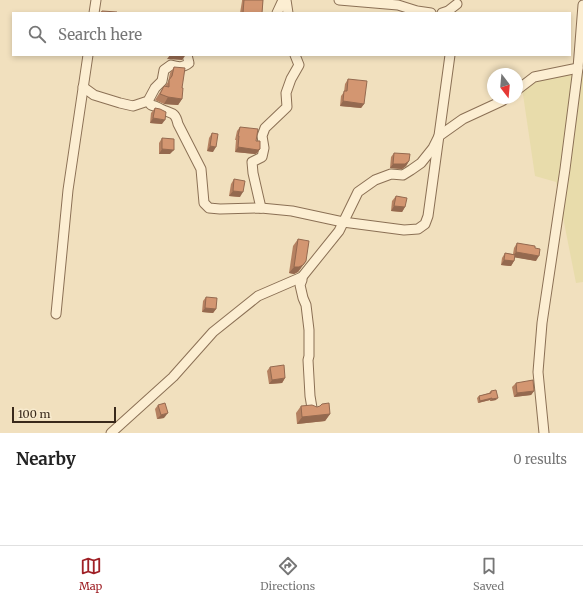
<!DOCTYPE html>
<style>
body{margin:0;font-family:Merriweather,serif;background:#f6f6f6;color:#222}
.compass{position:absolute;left:487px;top:68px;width:36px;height:36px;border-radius:50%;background:#fff;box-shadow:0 2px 6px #0003;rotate:164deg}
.scale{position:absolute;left:12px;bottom:10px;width:104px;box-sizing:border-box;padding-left:4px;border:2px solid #39291b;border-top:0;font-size:11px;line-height:14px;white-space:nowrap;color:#39291b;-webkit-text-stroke:3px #f8ebce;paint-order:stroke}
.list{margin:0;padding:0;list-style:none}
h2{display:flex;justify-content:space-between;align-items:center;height:52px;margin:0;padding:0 16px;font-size:17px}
h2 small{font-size:13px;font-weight:400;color:#767676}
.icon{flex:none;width:22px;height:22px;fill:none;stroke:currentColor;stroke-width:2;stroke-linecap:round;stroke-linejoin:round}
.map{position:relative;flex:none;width:583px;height:433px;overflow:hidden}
.search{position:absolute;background:#fff;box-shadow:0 2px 6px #0003;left:12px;right:12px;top:12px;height:44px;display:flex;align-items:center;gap:10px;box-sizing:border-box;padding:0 14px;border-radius:0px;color:#767676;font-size:15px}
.sheet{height:112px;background:#fff}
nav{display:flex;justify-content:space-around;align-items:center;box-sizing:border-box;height:56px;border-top:1px solid #e0e0e0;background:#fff;font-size:11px;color:#767676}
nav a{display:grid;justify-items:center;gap:2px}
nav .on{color:#9f2026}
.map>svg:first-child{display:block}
</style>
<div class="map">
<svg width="583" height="433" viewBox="0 0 583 433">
<rect width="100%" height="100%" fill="#f1e0be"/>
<path fill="#e8dcab" d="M 583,70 L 583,282 L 576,283 L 556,182 L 535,176 L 521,81 Z"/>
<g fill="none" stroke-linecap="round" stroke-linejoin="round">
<defs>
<g id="minor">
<path d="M 286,0 L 288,13"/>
<path d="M 339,0 L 398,5 L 417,11 L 431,13"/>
<path d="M 94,13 L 96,0"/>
<path d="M 277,13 L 283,0"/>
<path d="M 442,13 L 448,11 L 457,4"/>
<path d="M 83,87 L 94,95 L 120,103 L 133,106 L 148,101 L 155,88 L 162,81 L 164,70 L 171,65 C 178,67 183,68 189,63 L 187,55"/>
<path d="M 517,90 L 534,77 L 578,68"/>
<path d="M 148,101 L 151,105 C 156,106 157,107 161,109 C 171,114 175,111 178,124 L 201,169 L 204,203 L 209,208 L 220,209 L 261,208 L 292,211 L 343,222 L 404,230 L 418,229 L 425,224 L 428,216 L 450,55"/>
<path d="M 261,208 L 253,173 L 252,162 L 262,157 L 264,148 L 262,136 L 265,128 L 287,107 L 286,93 L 291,79 L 299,65 L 295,55"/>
<path d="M 302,277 L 302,280 L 300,285 L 303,298 L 306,305 L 309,330 L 309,356 L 308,360 L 310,396 L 312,408"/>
<path d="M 56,314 L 68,190 L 88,55"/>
<path d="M 111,433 L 173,377 L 213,332 L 258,296 L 302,277 L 339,231 L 358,192 L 375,180 L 391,174 L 403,175 L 411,170 L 421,163 L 433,148 L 439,136 L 463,119 L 502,101 L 506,98"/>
<path d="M 544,433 L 538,372 L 542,323 L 565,169 L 578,68 L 583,5"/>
</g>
</defs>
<use href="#minor" stroke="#8b7055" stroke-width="11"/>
<use href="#minor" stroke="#fceed2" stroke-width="9"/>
</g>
<g fill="#b58161">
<path d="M 242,0 L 263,0 L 262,13 L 240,13 L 242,1 Z"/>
<path d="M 174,67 L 182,88 L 182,99 L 178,105 L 164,104 L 155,100 L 164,86 L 165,86 L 168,82 L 170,73 Z"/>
<path d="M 348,79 L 364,104 L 361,108 L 340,106 L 341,96 L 344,92 L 345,84 Z"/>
<path d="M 155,108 L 162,124 L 150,123 L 151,113 Z"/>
<path d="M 240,127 L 256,141 L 260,149 L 257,153 L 255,154 L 235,152 L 236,140 L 235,140 L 237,131 Z"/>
<path d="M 212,133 L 213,152 L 207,151 L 209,138 Z"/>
<path d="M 162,138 L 170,154 L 159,154 L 159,143 Z"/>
<path d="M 394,153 L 409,161 L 406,166 L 402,169 L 390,168 L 391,157 Z"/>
<path d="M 234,179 L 240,197 L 229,196 L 231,184 Z"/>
<path d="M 396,196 L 405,207 L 402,212 L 391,211 L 392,201 Z"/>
<path d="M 298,239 L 306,261 L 298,272 L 294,274 L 289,273 L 293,246 Z"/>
<path d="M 517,243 L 535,248 L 536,261 L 515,257 L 514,261 L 511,266 L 501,265 L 502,258 L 505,253 L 513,254 L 514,248 Z"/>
<path d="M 206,297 L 216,309 L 213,313 L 202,312 L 203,301 Z"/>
<path d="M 270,367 L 285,378 L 282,383 L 269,384 L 267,371 Z"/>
<path d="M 516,383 L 534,391 L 531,395 L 514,397 L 512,387 Z"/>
<path d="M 491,391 L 496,400 L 490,401 L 490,400 L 478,403 L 477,398 L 479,396 L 489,393 Z"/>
<path d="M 158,405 L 164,418 L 157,419 L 155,409 Z"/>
<path d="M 301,406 L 330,414 L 325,421 L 297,424 L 296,413 Z"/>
</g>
<g fill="#94694f">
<path d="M 170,55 L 176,55 L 185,56 L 182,60 L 167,59 Z"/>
<path d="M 168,97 L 182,99 L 178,105 L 164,104 Z"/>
<path d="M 343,101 L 364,104 L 361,108 L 340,106 Z"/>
<path d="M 153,118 L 165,120 L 162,124 L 150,123 Z"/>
<path d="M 210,146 L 216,147 L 213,152 L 207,151 Z"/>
<path d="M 238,147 L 260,149 L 257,153 L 255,154 L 235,152 Z"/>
<path d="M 162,149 L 174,150 L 170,154 L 159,154 Z"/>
<path d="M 409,161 L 406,166 L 402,169 L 390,168 L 393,164 Z"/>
<path d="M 233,191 L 243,192 L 240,197 L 229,196 Z"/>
<path d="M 394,206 L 405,207 L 402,212 L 391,211 Z"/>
<path d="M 516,252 L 539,256 L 536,261 L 512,257 Z"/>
<path d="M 504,260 L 514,261 L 511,266 L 501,265 Z"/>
<path d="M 306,261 L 298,272 L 294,274 L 289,273 L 294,267 Z"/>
<path d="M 205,308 L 216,309 L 213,313 L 202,312 Z"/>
<path d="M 285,378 L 282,383 L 269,384 L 272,380 Z"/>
<path d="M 534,391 L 531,395 L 514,397 L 517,393 Z"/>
<path d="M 492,398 L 490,400 L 478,403 L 480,401 Z"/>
<path d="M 498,398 L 496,400 L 490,401 L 492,399 Z"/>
<path d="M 168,413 L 164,418 L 157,419 L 161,415 Z"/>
<path d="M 330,414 L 325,421 L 297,424 L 302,417 Z"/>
</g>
<g fill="#d39671" stroke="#94694f">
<path d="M 244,0 L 263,0 L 262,13 L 243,13 Z"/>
<path d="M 102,11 L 117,12 L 116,13 L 101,13 Z"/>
<path d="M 174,67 L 185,68 L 182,88 L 183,88 L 182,99 L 168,97 L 160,94 L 164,86 L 169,87 L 169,80 L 172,76 Z"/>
<path d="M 348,79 L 367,81 L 364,104 L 343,101 L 344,91 L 347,91 Z"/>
<path d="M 155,108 L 160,109 L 166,112 L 165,120 L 153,118 Z"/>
<path d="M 240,127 L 258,129 L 256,141 L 260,141 L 260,149 L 258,150 L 238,147 L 239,136 L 238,136 Z"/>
<path d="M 212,133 L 218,134 L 216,147 L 210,146 Z"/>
<path d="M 162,138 L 174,139 L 174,150 L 162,149 Z"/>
<path d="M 394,153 L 410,154 L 409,161 L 405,164 L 393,164 Z"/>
<path d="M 234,179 L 245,181 L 243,192 L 233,191 Z"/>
<path d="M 396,196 L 407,198 L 405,207 L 394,206 Z"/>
<path d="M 298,239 L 309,241 L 306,261 L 303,265 L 299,267 L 294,267 Z"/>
<path d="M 517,243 L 535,246 L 535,248 L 540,249 L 539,256 L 516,252 Z"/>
<path d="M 505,253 L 515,255 L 514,261 L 504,260 Z"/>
<path d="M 206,297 L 217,298 L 216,309 L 205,308 Z"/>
<path d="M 284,365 L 285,378 L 272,380 L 270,367 Z"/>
<path d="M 533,380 L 534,391 L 517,393 L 516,383 Z"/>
<path d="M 496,390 L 498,398 L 492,399 L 492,398 L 480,401 L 479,396 L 491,393 L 491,391 Z"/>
<path d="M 165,403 L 168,413 L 161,415 L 158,405 Z"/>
<path d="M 329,403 L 330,414 L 302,417 L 301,406 L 312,405 L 317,407 L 320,406 L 322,404 Z"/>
</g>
</svg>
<svg class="compass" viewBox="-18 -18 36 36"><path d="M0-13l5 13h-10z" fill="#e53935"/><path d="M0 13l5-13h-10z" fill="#767676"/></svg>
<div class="scale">100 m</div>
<div class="search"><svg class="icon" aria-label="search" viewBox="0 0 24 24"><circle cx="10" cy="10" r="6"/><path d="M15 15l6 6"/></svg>Search here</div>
</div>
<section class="sheet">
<h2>Nearby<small>0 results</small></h2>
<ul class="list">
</ul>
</section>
<nav>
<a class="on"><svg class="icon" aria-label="map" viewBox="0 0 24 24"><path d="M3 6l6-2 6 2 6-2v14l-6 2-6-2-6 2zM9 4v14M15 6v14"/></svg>Map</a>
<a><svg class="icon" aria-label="directions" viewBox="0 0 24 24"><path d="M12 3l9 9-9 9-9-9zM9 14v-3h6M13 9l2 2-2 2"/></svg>Directions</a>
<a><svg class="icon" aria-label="saved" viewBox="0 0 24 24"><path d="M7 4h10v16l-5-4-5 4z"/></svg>Saved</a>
</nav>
